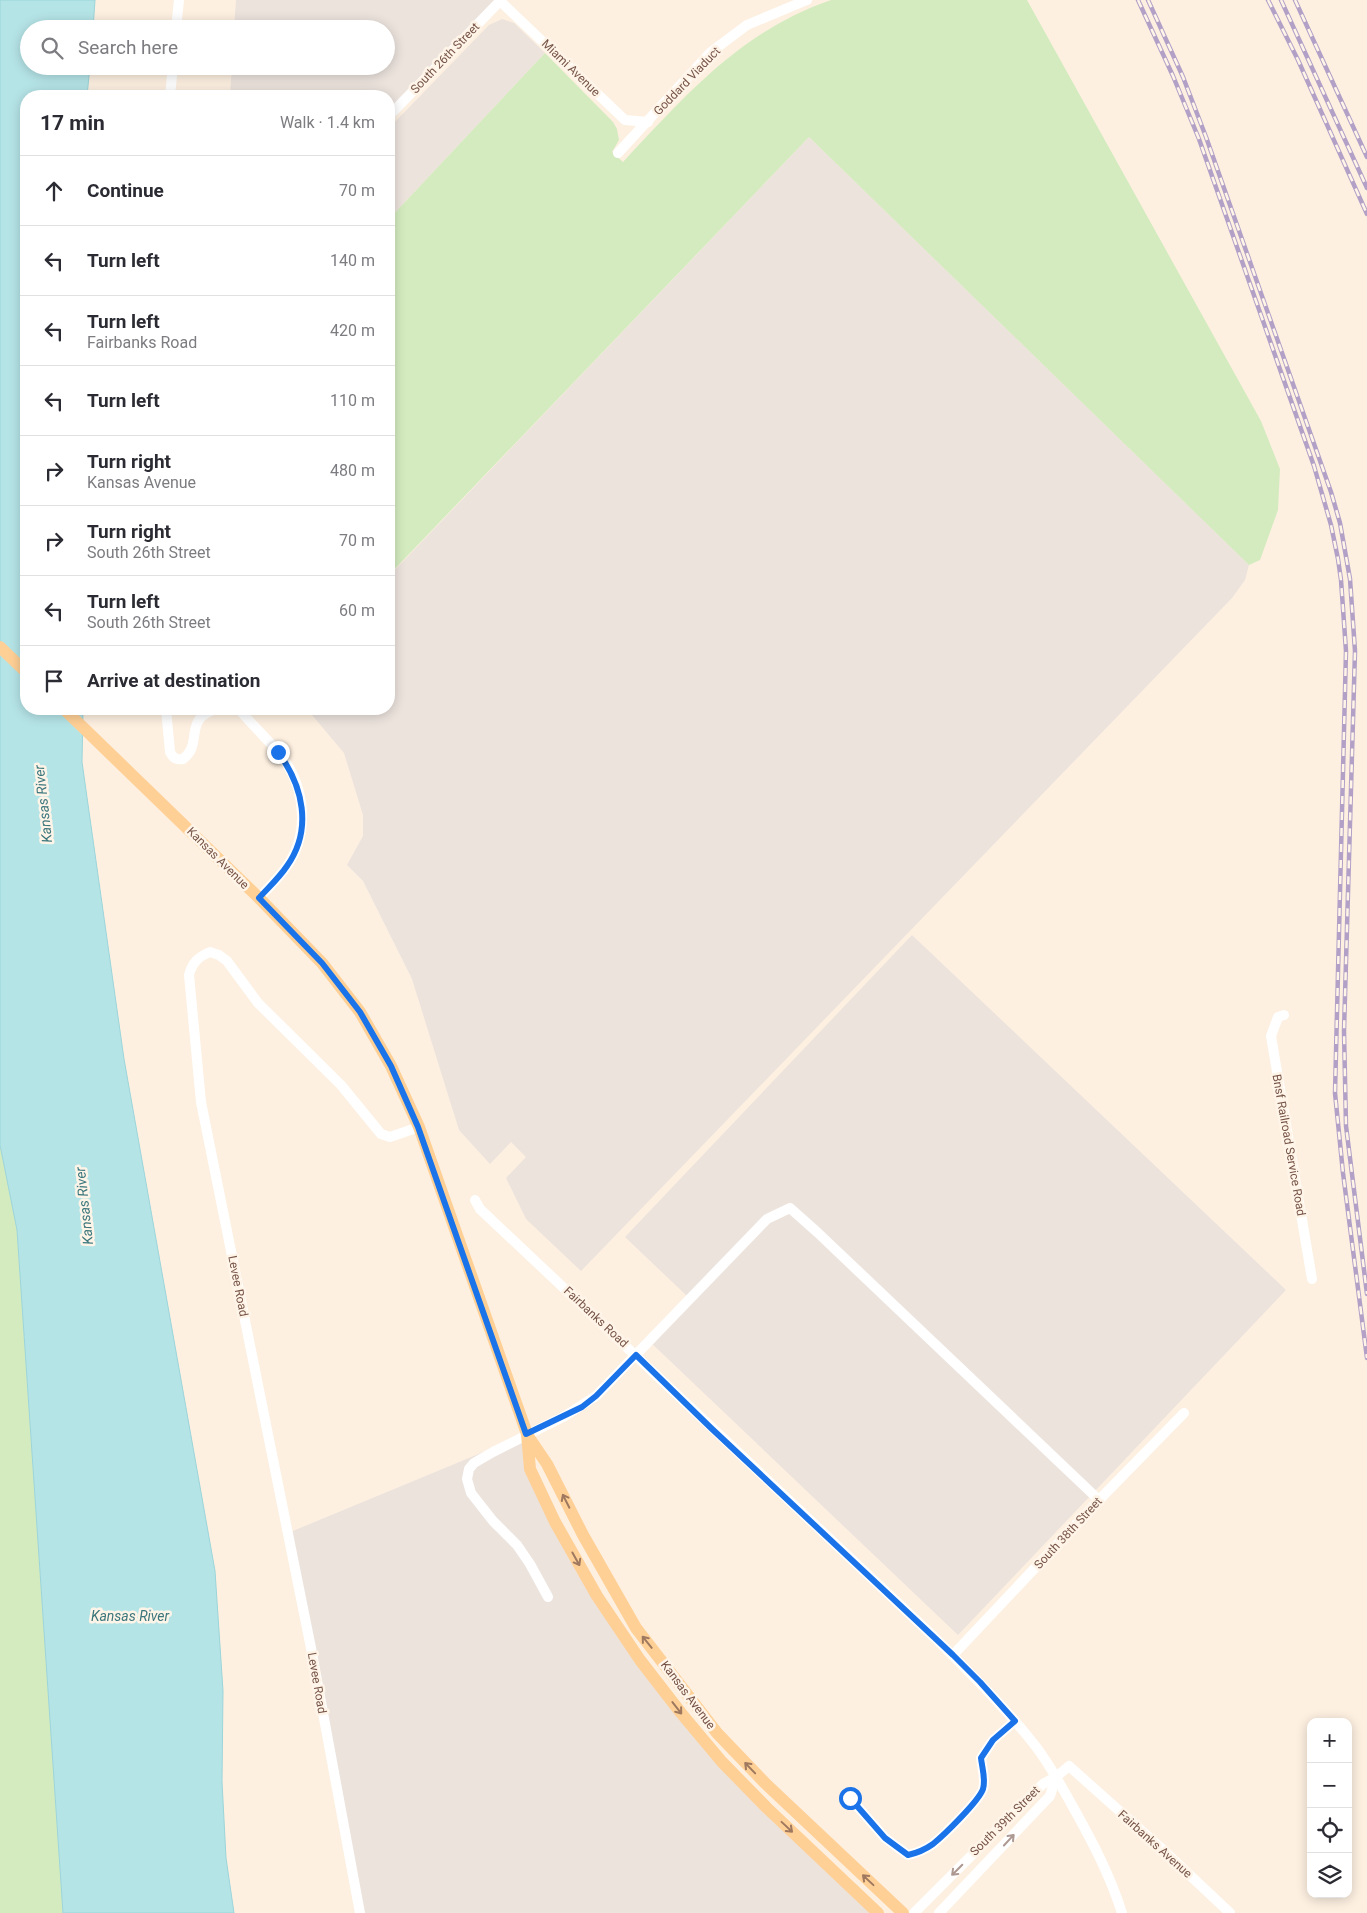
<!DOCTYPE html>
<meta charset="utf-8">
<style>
body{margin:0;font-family:Roboto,sans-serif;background:#f7f7f7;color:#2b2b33}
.controls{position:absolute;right:15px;bottom:15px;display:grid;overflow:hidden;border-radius:10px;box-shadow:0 2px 12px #0003}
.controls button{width:45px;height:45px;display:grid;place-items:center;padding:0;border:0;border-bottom:1px solid #e1e1e2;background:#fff;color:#2b2b33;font:25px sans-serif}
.stop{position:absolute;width:15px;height:15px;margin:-11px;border:4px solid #1a73e8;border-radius:50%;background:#fff}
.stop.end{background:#1a73e8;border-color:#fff;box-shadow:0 1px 5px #0008}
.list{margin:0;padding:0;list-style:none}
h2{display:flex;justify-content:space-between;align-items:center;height:65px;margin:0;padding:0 20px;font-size:21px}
h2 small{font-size:16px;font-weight:400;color:#7c7c81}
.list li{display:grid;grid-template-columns:32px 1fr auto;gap:15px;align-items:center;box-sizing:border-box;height:70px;padding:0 20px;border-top:1px solid #e1e1e2}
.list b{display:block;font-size:19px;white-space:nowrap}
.list p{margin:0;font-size:16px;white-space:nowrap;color:#7c7c81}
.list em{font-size:16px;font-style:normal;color:#7c7c81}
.icon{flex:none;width:28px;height:28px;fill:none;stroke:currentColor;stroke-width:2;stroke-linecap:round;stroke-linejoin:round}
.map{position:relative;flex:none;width:1367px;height:1913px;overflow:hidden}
.search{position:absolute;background:#fff;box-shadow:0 2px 12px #0003;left:20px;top:20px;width:375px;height:55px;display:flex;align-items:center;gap:12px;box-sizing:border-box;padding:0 18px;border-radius:28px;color:#7c7c81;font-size:19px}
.panel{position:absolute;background:#fff;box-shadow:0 2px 12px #0003;left:20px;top:90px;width:375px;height:625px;border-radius:20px}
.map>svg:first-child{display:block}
</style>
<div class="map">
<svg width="1367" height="1913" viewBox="0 0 1367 1913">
<rect width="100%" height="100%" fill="#fdf0e1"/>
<g fill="#ece3dd">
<path d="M 236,0 L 495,0 L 389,109 L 389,96 L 230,96 L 232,66 L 386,66 L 386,29 L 234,29 Z"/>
<path d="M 502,19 L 514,23 L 545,53 L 389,219 L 389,128 L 489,25 Z"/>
<path d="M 809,137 L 1249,565 L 1245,580 L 1232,598 L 581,1271 L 526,1219 L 506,1178 L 526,1157 L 511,1142 L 490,1164 L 459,1130 L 412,979 L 363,881 L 347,865 L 363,836 L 363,815 L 344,753 L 307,709 L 389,709 L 389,576 Z"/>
<path d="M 912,935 L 1286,1290 L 958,1635 L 647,1339 L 687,1296 L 625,1237 Z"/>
<path d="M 527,1434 L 530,1469 L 555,1522 L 681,1713 L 876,1913 L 362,1913 L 288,1533 Z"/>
</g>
<g fill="#d4ebbf">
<path d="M 831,0 L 1027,0 L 1261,421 L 1280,469 L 1278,510 L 1260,560 L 1249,565 L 809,137 L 389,575 L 389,219 L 545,53 L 613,122 L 617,129 L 619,140 L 612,152 L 623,162 C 686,95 741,31 831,0 Z"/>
<path d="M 0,1145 L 17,1230 L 63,1913 L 0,1913 Z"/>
</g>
<path fill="#b5e4e7" stroke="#9bd5da" d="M 0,0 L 95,0 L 93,29 L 29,29 L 29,66 L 90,66 L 87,96 L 26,96 L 26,709 L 83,709 L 82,762 L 124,1059 L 215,1571 L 223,1691 L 222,1782 L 226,1858 L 234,1913 L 63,1913 L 17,1230 L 0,1145 Z"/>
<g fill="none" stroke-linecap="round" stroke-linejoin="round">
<g stroke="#fff" stroke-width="10">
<path d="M 500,1 L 625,120 L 648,122"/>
<path d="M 176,29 L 179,0"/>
<path d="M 170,96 L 173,66"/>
<path d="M 389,116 L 501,0"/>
<path d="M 618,153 L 711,52 L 747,25 L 807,0"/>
<path d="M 166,709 L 170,752 C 173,758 176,760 183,759 C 204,743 182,720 216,709"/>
<path d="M 239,709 C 254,728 274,744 287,764 C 306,795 308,836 287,866 C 279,878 268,888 259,898"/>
<path d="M 1284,1015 L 1278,1017 L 1271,1036 L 1312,1279"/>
<path d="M 475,1200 L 480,1209 L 934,1637 C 970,1673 1006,1708 1037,1748 C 1051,1767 1062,1787 1073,1807 C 1092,1841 1110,1875 1122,1913"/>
<path d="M 548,1597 L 530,1564 L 517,1545 L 493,1521 L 471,1493 L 467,1479 L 469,1469 L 474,1463 L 493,1452 L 565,1416 L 596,1396 L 767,1219 L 790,1208 L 817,1232 L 1099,1500"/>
<path d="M 953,1655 L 1099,1500 L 1184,1413"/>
<path d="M 850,1798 L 885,1838 L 908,1855 C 917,1853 926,1849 933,1844 C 944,1835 979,1801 983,1789 C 986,1779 982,1768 981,1758 L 993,1740 L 1015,1721"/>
<path d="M 360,1913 L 311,1648 L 201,1102 L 189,975 C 192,963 198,957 210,952 L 219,955 L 227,961 L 258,1003 L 341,1085 L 381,1134 L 390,1137 L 419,1127"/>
<path d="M 914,1913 L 1043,1784 L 1056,1777 L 1069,1766 L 1162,1849 L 1230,1913"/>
<path d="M 939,1913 L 1050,1796 L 1056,1777"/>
</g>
<g stroke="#ffd096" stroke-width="12">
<path d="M 0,647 L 26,672"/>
<path d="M 64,709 L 259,898 L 322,963 L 360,1012 L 391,1066 L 419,1127 L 527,1434 L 530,1469 L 555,1522 L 597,1596 L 640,1660 L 681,1713 L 722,1762 L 767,1808 L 878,1913"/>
<path d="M 528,1436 L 547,1464 L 583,1535 L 636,1628 L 717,1733 L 765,1783 L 903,1913"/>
</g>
<defs>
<g id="rail">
<path d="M 1138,0 L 1173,76 L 1199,139 L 1314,466 L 1331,525 L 1338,559 L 1341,580 L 1346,651 L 1335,1093 L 1343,1173 L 1367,1358"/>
<path d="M 1148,0 L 1183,77 L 1206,137 L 1331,492 L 1340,523 L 1350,579 L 1355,651 L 1344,1031 L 1346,1126 L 1367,1294"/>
<path d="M 1268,0 L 1298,60 L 1367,214"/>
<path d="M 1281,0 L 1367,188"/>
<path d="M 1295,0 L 1367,157"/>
</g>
</defs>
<use href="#rail" stroke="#b2a0c7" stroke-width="4.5"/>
<use href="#rail" stroke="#fff4e8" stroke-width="2.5" stroke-dasharray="8" stroke-linecap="butt"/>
</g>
<defs><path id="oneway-shaft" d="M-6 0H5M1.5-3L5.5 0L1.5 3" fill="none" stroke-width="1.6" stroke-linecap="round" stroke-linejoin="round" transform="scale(1.25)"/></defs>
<g stroke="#9f795f">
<use href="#oneway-shaft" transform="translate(566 1501) rotate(-117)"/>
<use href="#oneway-shaft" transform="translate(576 1559) rotate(61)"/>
<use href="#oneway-shaft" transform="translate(647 1642) rotate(-129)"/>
<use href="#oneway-shaft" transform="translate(677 1708) rotate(52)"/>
<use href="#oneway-shaft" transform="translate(750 1768) rotate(-134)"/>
<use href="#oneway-shaft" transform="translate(787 1827) rotate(43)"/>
<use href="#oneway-shaft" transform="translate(868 1880) rotate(-137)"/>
</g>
<g stroke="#ad9891">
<use href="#oneway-shaft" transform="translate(1009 1840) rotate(-47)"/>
<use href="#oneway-shaft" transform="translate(957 1870) rotate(135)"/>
</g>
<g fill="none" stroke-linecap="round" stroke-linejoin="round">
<path stroke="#1a73e8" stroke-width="6" d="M 278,752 C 303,786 313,829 287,866 C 279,878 268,888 259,898 L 322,963 L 360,1012 L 391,1066 L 418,1127 L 526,1434 L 582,1407 L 596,1396 L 636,1355 L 711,1428 L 953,1655 L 980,1682 L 1015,1721 L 993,1740 L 981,1758 C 982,1768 986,1779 983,1789 C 979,1801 944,1835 933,1844 C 926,1849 917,1853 908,1855 L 885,1838 L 850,1798"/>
</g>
<g text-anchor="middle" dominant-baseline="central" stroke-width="5" stroke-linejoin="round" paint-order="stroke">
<g font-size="12" fill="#765447" stroke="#fff4e8">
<text transform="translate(445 58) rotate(-46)">South 26th Street</text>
<text transform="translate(571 68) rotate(44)">Miami Avenue</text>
<text transform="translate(687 81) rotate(-46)">Goddard Viaduct</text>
<text transform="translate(218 858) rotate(45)">Kansas Avenue</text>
<text transform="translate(1289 1145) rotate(80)">Bnsf Railroad Service Road</text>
<text transform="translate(238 1286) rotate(79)">Levee Road</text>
<text transform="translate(596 1317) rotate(43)">Fairbanks Road</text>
<text transform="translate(1068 1533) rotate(-47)">South 38th Street</text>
<text transform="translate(317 1683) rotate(80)">Levee Road</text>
<text transform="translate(688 1695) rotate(53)">Kansas Avenue</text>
<text transform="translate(1005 1821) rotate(-45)">South 39th Street</text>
<text transform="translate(1155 1844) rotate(42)">Fairbanks Avenue</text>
</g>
<g font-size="14" font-style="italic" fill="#3a767c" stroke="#fff4e8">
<text transform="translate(43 804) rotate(-96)">Kansas River</text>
<text transform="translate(84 1206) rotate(-96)">Kansas River</text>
<text x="130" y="1616">Kansas River</text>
</g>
</g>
</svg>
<div class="controls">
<button>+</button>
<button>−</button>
<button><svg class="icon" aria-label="locate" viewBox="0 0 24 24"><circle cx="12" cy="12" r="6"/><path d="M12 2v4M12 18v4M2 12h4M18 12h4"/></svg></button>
<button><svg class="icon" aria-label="layers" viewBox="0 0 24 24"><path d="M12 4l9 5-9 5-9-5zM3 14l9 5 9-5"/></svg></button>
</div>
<div class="stop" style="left:850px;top:1798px"></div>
<div class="stop end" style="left:278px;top:752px"></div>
<div class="search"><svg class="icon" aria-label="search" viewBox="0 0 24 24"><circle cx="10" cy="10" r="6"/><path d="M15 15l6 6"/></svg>Search here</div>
<section class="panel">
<h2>17 min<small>Walk · 1.4 km</small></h2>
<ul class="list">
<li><svg class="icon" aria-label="ahead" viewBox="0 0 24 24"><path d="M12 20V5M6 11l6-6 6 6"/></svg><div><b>Continue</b></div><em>70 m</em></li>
<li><svg class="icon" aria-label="left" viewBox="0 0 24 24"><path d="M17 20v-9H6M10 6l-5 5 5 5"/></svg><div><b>Turn left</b></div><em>140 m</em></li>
<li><svg class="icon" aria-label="left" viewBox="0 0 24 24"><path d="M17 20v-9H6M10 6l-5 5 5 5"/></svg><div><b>Turn left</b><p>Fairbanks Road</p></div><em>420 m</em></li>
<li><svg class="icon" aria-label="left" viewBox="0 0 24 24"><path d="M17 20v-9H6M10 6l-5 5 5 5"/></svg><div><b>Turn left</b></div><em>110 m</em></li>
<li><svg class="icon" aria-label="right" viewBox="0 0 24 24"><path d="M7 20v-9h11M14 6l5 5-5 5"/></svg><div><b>Turn right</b><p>Kansas Avenue</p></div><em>480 m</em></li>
<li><svg class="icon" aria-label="right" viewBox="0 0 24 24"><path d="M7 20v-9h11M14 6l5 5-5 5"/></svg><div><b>Turn right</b><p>South 26th Street</p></div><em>70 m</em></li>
<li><svg class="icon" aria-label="left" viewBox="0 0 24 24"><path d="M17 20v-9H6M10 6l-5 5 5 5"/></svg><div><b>Turn left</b><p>South 26th Street</p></div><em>60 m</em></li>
<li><svg class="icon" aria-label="arrive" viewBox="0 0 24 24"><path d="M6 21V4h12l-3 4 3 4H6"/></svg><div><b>Arrive at destination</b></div></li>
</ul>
</section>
</div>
